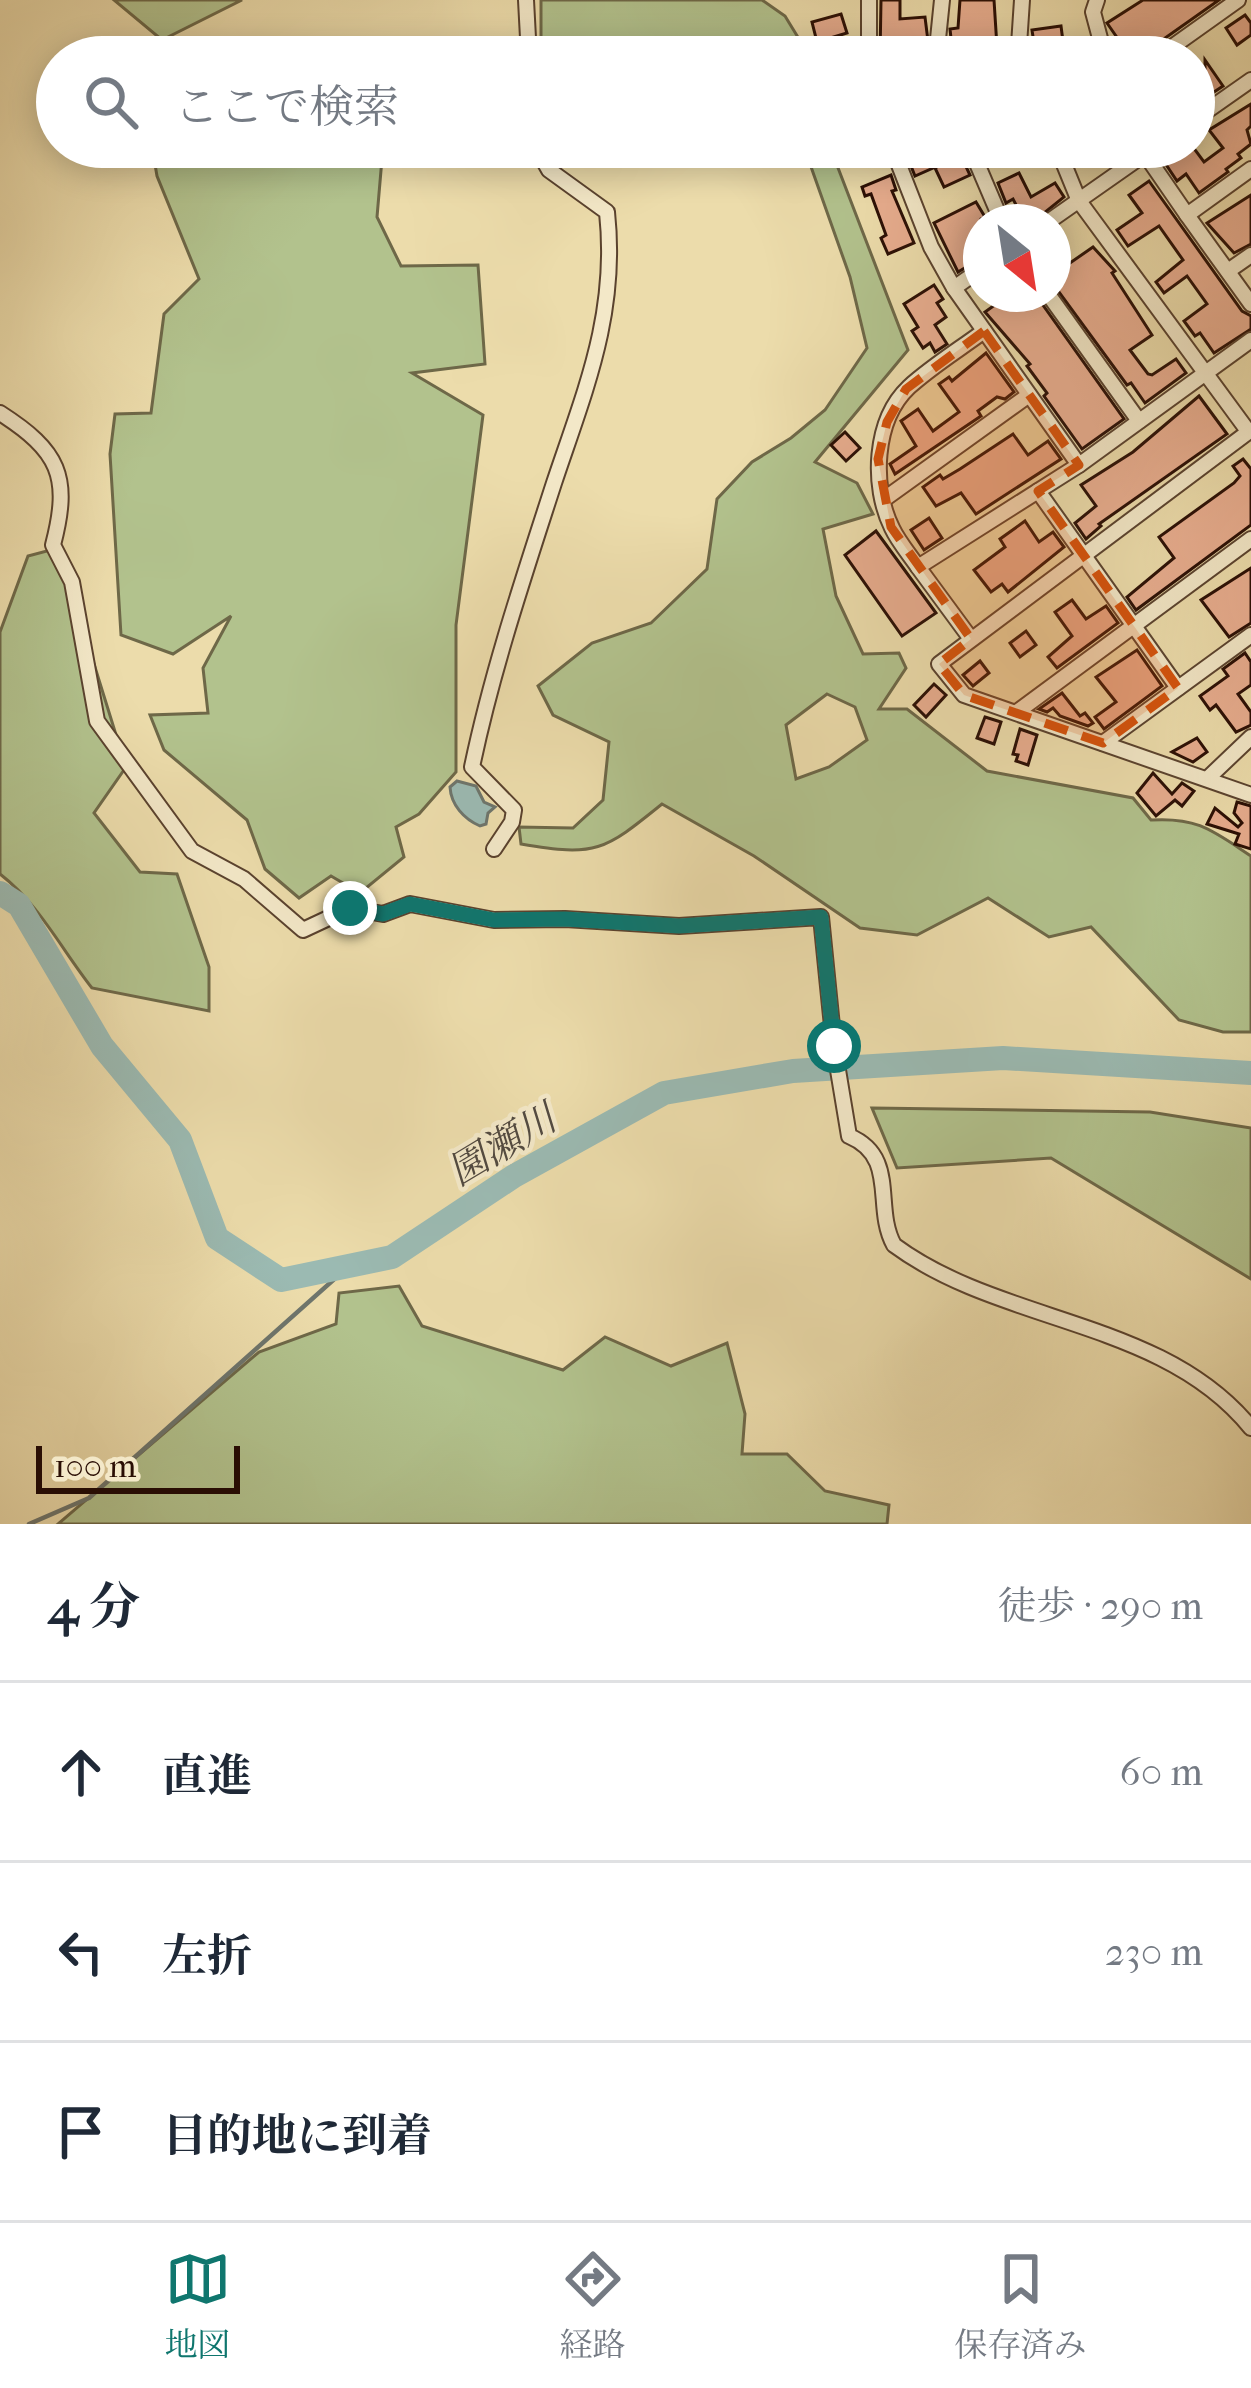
<!DOCTYPE html>
<html lang="ja">
<meta charset="utf-8">
<style>
body{margin:0;font-family:"IM FELL French Canon","Noto Serif JP",serif;background:#f6f6f7;color:#1f2937}
.compass{position:absolute;left:963px;top:204px;width:108px;height:108px;border-radius:50%;background:#fff;box-shadow:0 6px 30px #0003;rotate:150deg}
.scale{position:absolute;left:36px;bottom:30px;width:204px;box-sizing:border-box;padding-left:12px;border:6px solid #2a0e04;border-top:0;font-size:33px;line-height:42px;white-space:nowrap;color:#2a0e04;-webkit-text-stroke:9px #f3e8c8;paint-order:stroke}
.stop{position:absolute;width:36px;height:36px;margin:-27px;border:9px solid #0f766e;border-radius:50%;background:#fff}
.stop.end{background:#0f766e;border-color:#fff;box-shadow:0 3px 12px #0008}
.list{margin:0;padding:0;list-style:none}
h2{display:flex;justify-content:space-between;align-items:center;height:156px;margin:0;padding:0 48px;font-size:51px}
h2 small{font-size:39px;font-weight:400;color:#747a83}
.list li{display:grid;grid-template-columns:78px 1fr auto;gap:36px;align-items:center;box-sizing:border-box;height:180px;padding:0 48px;border-top:3px solid #e0e1e3}
.list b{display:block;font-size:45px;white-space:nowrap}
.list em{font-size:39px;font-style:normal;color:#747a83}
.icon{flex:none;width:66px;height:66px;fill:none;stroke:currentColor;stroke-width:2;stroke-linecap:round;stroke-linejoin:round}
.map{position:relative;flex:none;width:1251px;height:1524px;overflow:hidden}
.search{position:absolute;background:#fff;box-shadow:0 6px 30px #0003;left:36px;right:36px;top:36px;height:132px;display:flex;align-items:center;gap:30px;box-sizing:border-box;padding:0 42px;border-radius:66px;color:#747a83;font-size:45px}
.sheet{height:696px;background:#fff}
nav{display:flex;justify-content:space-around;align-items:center;box-sizing:border-box;height:168px;border-top:3px solid #e0e1e3;background:#fff;font-size:33px;color:#747a83}
nav a{display:grid;justify-items:center;gap:6px}
nav .on{color:#0f766e}
.map>svg:first-child{display:block}
</style>
<div class="map">
<svg width="1251" height="1524" viewBox="0 0 1251 1524">
<rect width="100%" height="100%" fill="#ecdcab"/>
<filter id="stains"><feTurbulence type="fractalNoise" baseFrequency=".00167" numOctaves="4"/><feColorMatrix values="0 0 0 0 .2 0 0 0 0 .09 0 0 0 0 .02 0 0 0 .5 -.17"/></filter>
<radialGradient id="worn" r=".72"><stop offset=".6" stop-color="#630" stop-opacity="0"/><stop offset="1" stop-color="#630" stop-opacity=".3"/></radialGradient>
<g fill="#b2c28d" stroke="#6e6848" stroke-width="3" fill-rule="evenodd">
<path d="M 114,0 L 242,0 L 162,40 Z"/>
<path d="M 541,0 L 762,0 L 785,16 L 810,57 L 571,57 L 541,41 Z"/>
<path d="M 152,147 L 383,147 L 377,217 L 401,266 L 478,265 L 485,364 L 412,373 L 483,415 L 456,625 L 456,772 L 419,814 L 396,827 L 404,857 L 360,893 L 331,876 L 299,898 L 265,869 L 247,820 L 164,750 L 150,715 L 208,713 L 203,668 L 231,616 L 173,654 L 121,635 L 110,454 L 115,414 L 151,413 L 164,314 L 199,279 L 157,176 Z"/>
<path d="M 804,147 L 830,147 L 908,350 L 815,462 L 857,483 L 873,514 L 823,529 L 836,596 L 863,654 L 899,653 L 906,668 L 879,709 L 907,709 L 987,771 L 1133,798 L 1151,820 C 1198,817 1213,831 1251,856 L 1251,1032 L 1223,1032 L 1179,1020 L 1091,927 L 1049,937 L 988,898 L 917,935 L 860,928 L 754,856 L 662,804 C 604,851 596,857 521,844 L 519,827 L 573,828 L 603,800 L 609,742 L 553,715 L 538,686 L 592,643 L 651,623 L 707,569 L 717,499 L 752,462 L 791,438 L 825,410 L 867,348 L 850,277 ZM 827,694 L 855,707 L 867,740 L 829,767 L 796,779 L 786,725 Z"/>
<path d="M 58,548 L 126,767 L 94,813 L 140,872 L 177,874 L 209,967 L 209,1011 L 92,988 C 62,950 39,904 0,874 L 0,632 L 28,556 Z"/>
<path d="M 872,1108 L 1150,1112 L 1251,1128 L 1251,1279 L 1051,1158 L 897,1168 Z"/>
<path d="M 399,1286 L 422,1326 L 563,1370 L 605,1337 L 671,1366 L 727,1343 L 745,1414 L 742,1454 L 787,1454 L 825,1491 L 889,1505 L 887,1524 L 58,1524 L 259,1352 L 336,1324 L 339,1293 Z"/>
</g>
<path fill="#9bbab2" stroke="#6e756c" stroke-width="3" d="M 457,781 L 476,786 L 484,802 L 495,807 L 488,813 L 486,824 L 480,826 C 464,819 451,805 450,787 Z"/>
<g fill="none" stroke-linecap="round" stroke-linejoin="round">
<path stroke="#6e756c" stroke-width="4.5" d="M 29,1524 L 89,1498 L 349,1266"/>
<path stroke="#9bbab2" stroke-width="24" d="M 0,893 L 19,905 L 102,1046 L 180,1140 L 217,1238 L 281,1280 L 392,1257 L 514,1176 L 664,1093 L 793,1071 L 1003,1058 L 1251,1073"/>
</g>
<g fill="#e8ad8f" stroke="#2a0e04" stroke-width="3">
<path d="M 881,0 L 900,0 L 900,19 L 925,17 L 930,57 L 880,57 Z"/>
<path d="M 960,0 L 994,0 L 997,47 L 1004,45 L 1006,57 L 953,57 L 950,29 L 958,28 Z"/>
<path d="M 1143,0 L 1219,0 L 1151,48 L 1147,57 L 1116,57 L 1125,49 L 1107,23 Z"/>
<path d="M 841,14 L 847,33 L 817,42 L 812,22 Z"/>
<path d="M 1245,15 L 1251,23 L 1251,35 L 1237,45 L 1226,28 Z"/>
<path d="M 1061,26 L 1065,57 L 1036,57 L 1032,30 Z"/>
<path d="M 1194,58 L 1205,76 L 1205,60 L 1223,86 L 1202,100 L 1194,87 Z"/>
<path d="M 1251,104 L 1251,126 L 1247,130 L 1251,144 L 1238,154 L 1241,158 L 1226,169 L 1228,172 L 1199,193 L 1186,174 L 1177,181 L 1161,157 L 1171,150 L 1175,155 L 1193,147 L 1204,162 L 1223,148 L 1209,130 Z"/>
<path d="M 928,153 L 930,158 L 937,154 L 942,164 L 915,176 L 909,161 Z"/>
<path d="M 961,156 L 970,175 L 944,187 L 935,168 Z"/>
<path d="M 1019,173 L 1031,197 L 1055,183 L 1064,197 L 1033,222 L 1025,222 L 1013,199 L 1006,203 L 998,183 Z"/>
<path d="M 891,175 L 896,190 L 892,191 L 914,243 L 888,254 L 881,238 L 886,235 L 871,194 L 865,196 L 862,187 Z"/>
<path d="M 1149,181 L 1242,311 L 1251,316 L 1251,329 L 1214,353 L 1200,333 L 1195,336 L 1184,321 L 1207,304 L 1187,276 L 1164,293 L 1156,282 L 1183,260 L 1159,226 L 1128,246 L 1117,230 L 1142,213 L 1129,195 Z"/>
<path d="M 1251,195 L 1251,244 L 1234,253 L 1207,223 Z"/>
<path d="M 976,202 L 985,217 L 981,219 L 981,258 L 958,272 L 934,223 Z"/>
<path d="M 1053,241 L 1070,263 L 1093,247 L 1115,271 L 1112,273 L 1152,335 L 1130,350 L 1148,374 L 1152,375 L 1176,359 L 1186,373 L 1145,403 L 1131,383 L 1127,385 L 1053,284 Z"/>
<path d="M 934,285 L 943,299 L 937,303 L 946,317 L 935,325 L 947,344 L 935,352 L 930,343 L 923,348 L 912,331 L 918,327 L 904,304 Z"/>
<path d="M 1010,294 L 1035,294 L 1124,419 L 1082,449 L 1044,396 L 1047,393 L 1027,366 L 1030,364 L 985,312 Z"/>
<path d="M 986,353 L 1014,392 L 1005,399 L 997,397 L 978,411 L 981,416 L 895,474 L 890,464 L 916,446 L 901,421 L 918,409 L 933,431 L 959,412 L 939,384 L 949,377 L 952,381 Z"/>
<path d="M 1199,396 L 1227,434 L 1099,524 L 1101,526 L 1086,539 L 1075,523 L 1096,506 L 1081,485 L 1133,452 Z"/>
<path d="M 845,432 L 860,448 L 846,461 L 831,445 Z"/>
<path d="M 1013,434 L 1028,455 L 1048,441 L 1061,459 L 976,514 L 961,493 L 936,506 L 923,487 L 940,475 L 943,479 L 960,469 Z"/>
<path d="M 1243,459 L 1251,469 L 1251,525 L 1136,610 L 1127,597 L 1174,558 L 1159,537 L 1234,483 L 1240,476 L 1233,466 Z"/>
<path d="M 929,518 L 942,538 L 924,550 L 911,530 Z"/>
<path d="M 1025,521 L 1039,542 L 1053,532 L 1064,547 L 1008,592 L 1002,584 L 991,592 L 974,570 L 1005,547 L 1000,539 Z"/>
<path d="M 876,531 L 936,613 L 902,636 L 845,555 Z"/>
<path d="M 1251,568 L 1251,623 L 1229,637 L 1201,600 Z"/>
<path d="M 1072,600 L 1086,619 L 1106,606 L 1118,623 L 1057,668 L 1048,657 L 1072,636 L 1055,612 Z"/>
<path d="M 1026,631 L 1036,645 L 1020,657 L 1010,643 Z"/>
<path d="M 1137,650 L 1162,686 L 1104,729 L 1095,717 L 1116,702 L 1096,677 Z"/>
<path d="M 1245,653 L 1251,662 L 1251,685 L 1238,694 L 1251,712 L 1251,725 L 1236,732 L 1216,705 L 1210,710 L 1200,696 L 1228,676 L 1223,669 Z"/>
<path d="M 980,661 L 989,673 L 973,686 L 963,675 Z"/>
<path d="M 934,684 L 946,695 L 926,717 L 914,705 Z"/>
<path d="M 1062,693 L 1080,716 L 1085,713 L 1093,723 L 1088,726 L 1060,716 L 1053,708 L 1047,712 L 1039,709 Z"/>
<path d="M 985,717 L 1001,722 L 994,744 L 977,738 Z"/>
<path d="M 1020,729 L 1037,735 L 1028,765 L 1016,761 L 1018,755 L 1013,754 Z"/>
<path d="M 1197,738 L 1207,752 L 1193,762 L 1172,752 Z"/>
<path d="M 1153,773 L 1172,794 L 1182,783 L 1194,791 L 1182,806 L 1175,800 L 1156,816 L 1137,793 Z"/>
<path d="M 1237,802 L 1251,806 L 1251,849 L 1235,844 L 1239,834 L 1207,824 L 1215,808 L 1238,827 L 1242,823 L 1234,813 Z"/>
</g>
<g fill="none" stroke-linecap="round" stroke-linejoin="round">
<defs>
<g id="minor">
<path d="M 526,0 L 529,57"/>
<path d="M 942,0 L 938,39 L 942,57"/>
<path d="M 1022,0 L 1019,45 L 1023,57"/>
<path d="M 1097,0 L 1093,12 L 1105,57"/>
<path d="M 869,57 L 869,0"/>
<path d="M 1158,57 L 1238,0"/>
<path d="M 1194,120 L 1251,80"/>
<path d="M 892,147 L 931,247 L 954,288"/>
<path d="M 970,147 L 1002,222"/>
<path d="M 1057,147 L 1079,201 L 1248,431"/>
<path d="M 1187,215 L 1251,304"/>
<path d="M 1048,222 L 1145,154 L 1187,215 L 1251,169"/>
<path d="M 1228,271 L 1251,255"/>
<path d="M 1048,294 L 1139,421"/>
<path d="M 0,413 C 59,451 71,476 53,545 L 72,582 L 97,721 L 192,851 L 244,879 L 303,930 L 350,908 L 383,914 L 410,904 L 494,920 L 565,919 L 679,926 L 821,917 L 834,1046 L 849,1136 C 899,1157 873,1207 894,1245 C 1002,1325 1163,1319 1251,1428"/>
<path d="M 1251,430 L 939,664 L 964,695 L 1251,795"/>
<path d="M 1079,465 L 1251,340"/>
<path d="M 1038,491 L 1178,688"/>
<path d="M 883,500 L 1029,395"/>
<path d="M 918,567 C 909,554 898,541 892,528 C 871,486 874,420 909,387 C 932,366 960,349 984,331"/>
<path d="M 971,639 L 918,567 L 1079,465 L 954,288 L 981,269"/>
<path d="M 1017,712 L 1251,539"/>
<path d="M 1103,743 L 1251,635"/>
<path d="M 1207,779 L 1251,737"/>
<path d="M 494,849 L 512,822 L 514,810 L 472,767 C 492,671 524,576 554,483 C 585,390 618,314 607,212 L 549,170 L 536,147"/>
</g>
</defs>
<use href="#minor" stroke="#5a422e" stroke-width="18"/>
<use href="#minor" stroke="#f3e8c8" stroke-width="14"/>
</g>
<g fill="none" stroke-linecap="round" stroke-linejoin="round">
<path stroke="#0f766e" stroke-width="15" d="M 350,908 L 383,914 L 410,904 L 494,920 L 565,919 L 679,926 L 821,917 L 834,1046"/>
</g>
<path fill="#d5520b" fill-opacity="0.2" stroke="#d5520b" stroke-width="9" stroke-dasharray="24 15" stroke-linejoin="round" d="M 984,331 L 1079,465 L 1038,491 L 1178,688 L 1103,743 L 964,695 L 939,664 L 971,639 L 891,527 L 878,459 L 887,422 L 906,389 Z"/>
<g text-anchor="middle" dominant-baseline="central" stroke-width="9" stroke-linejoin="round" paint-order="stroke">
<g font-size="39" font-style="italic" fill="#524a41" stroke="#f3e8c8">
<text transform="translate(502 1145) rotate(-31)">園瀬川</text>
</g>
</g>
<rect width="100%" height="100%" filter="url(#stains)"/>
<rect width="100%" height="100%" fill="url(#worn)"/>
</svg>
<svg class="compass" viewBox="-18 -18 36 36"><path d="M0-13l5 13h-10z" fill="#e53935"/><path d="M0 13l5-13h-10z" fill="#747a83"/></svg>
<div class="scale">100 m</div>
<div class="stop" style="left:834px;top:1046px"></div>
<div class="stop end" style="left:350px;top:908px"></div>
<div class="search"><svg class="icon" aria-label="search" viewBox="0 0 24 24"><circle cx="10" cy="10" r="6"/><path d="M15 15l6 6"/></svg>ここで検索</div>
</div>
<section class="sheet">
<h2>4 分<small>徒歩 · 290 m</small></h2>
<ul class="list">
<li><svg class="icon" aria-label="ahead" viewBox="0 0 24 24"><path d="M12 20V5M6 11l6-6 6 6"/></svg><div><b>直進</b></div><em>60 m</em></li>
<li><svg class="icon" aria-label="left" viewBox="0 0 24 24"><path d="M17 20v-9H6M10 6l-5 5 5 5"/></svg><div><b>左折</b></div><em>230 m</em></li>
<li><svg class="icon" aria-label="arrive" viewBox="0 0 24 24"><path d="M6 21V4h12l-3 4 3 4H6"/></svg><div><b>目的地に到着</b></div></li>
</ul>
</section>
<nav>
<a class="on"><svg class="icon" aria-label="map" viewBox="0 0 24 24"><path d="M3 6l6-2 6 2 6-2v14l-6 2-6-2-6 2zM9 4v14M15 6v14"/></svg>地図</a>
<a><svg class="icon" aria-label="directions" viewBox="0 0 24 24"><path d="M12 3l9 9-9 9-9-9zM9 14v-3h6M13 9l2 2-2 2"/></svg>経路</a>
<a><svg class="icon" aria-label="saved" viewBox="0 0 24 24"><path d="M7 4h10v16l-5-4-5 4z"/></svg>保存済み</a>
</nav>
